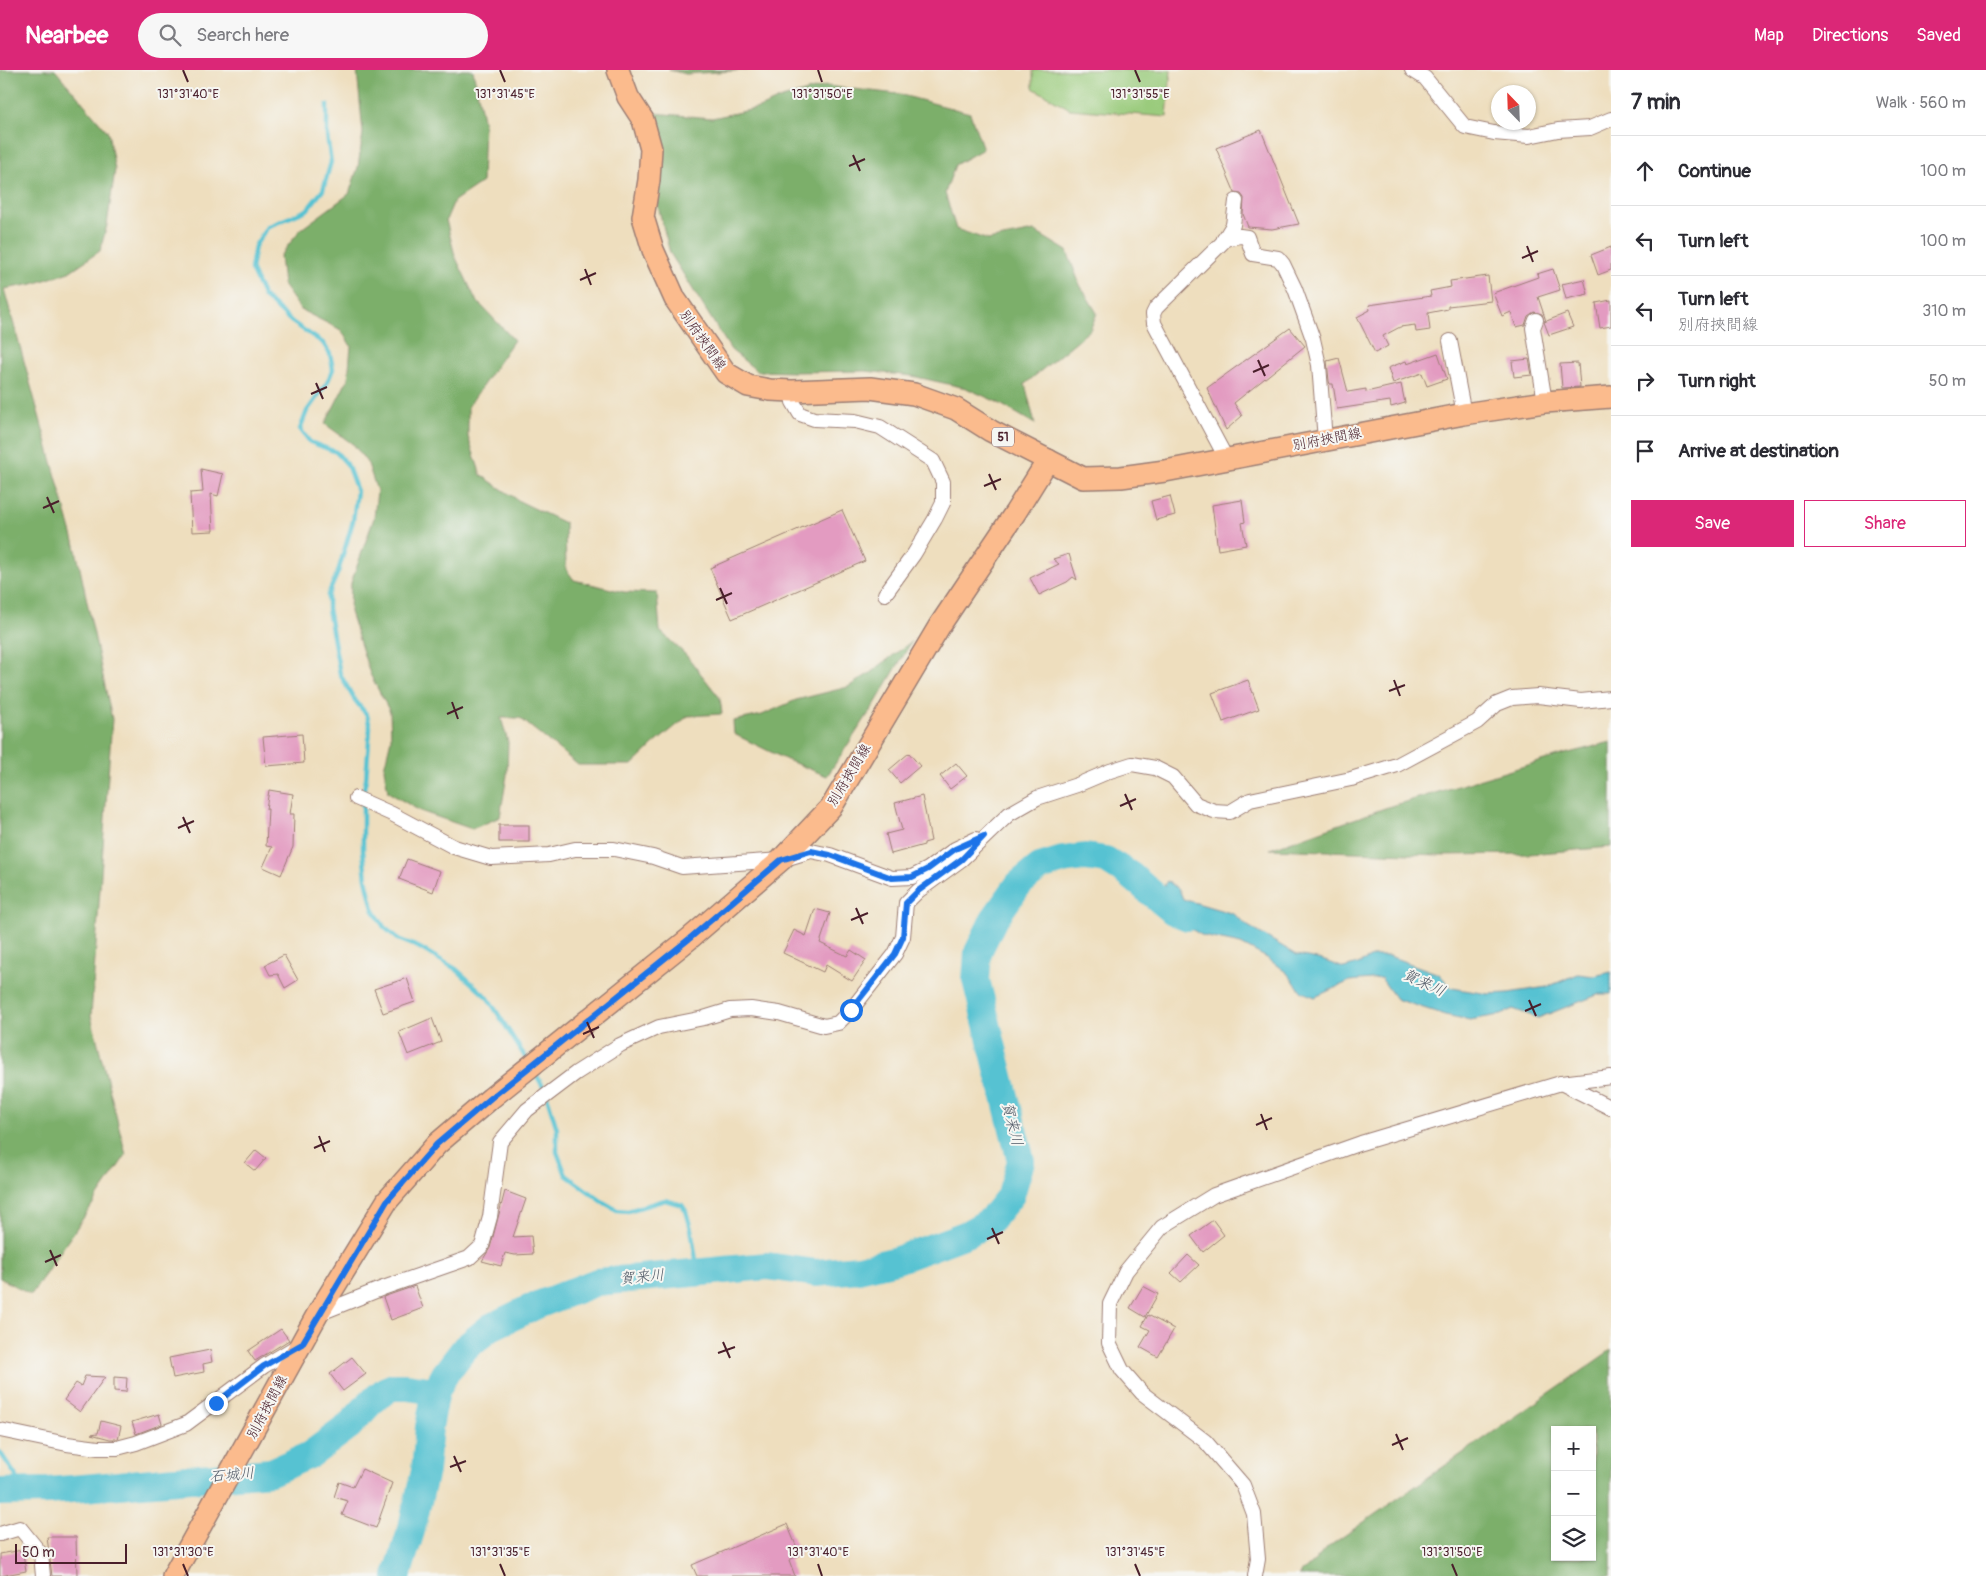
<!DOCTYPE html>
<meta charset="utf-8">
<style>
body{margin:0;font-family:Pangolin,"Klee One",sans-serif;background:#f7f7f7;color:#2b2b33}
.controls{position:absolute;right:15px;bottom:15px;display:grid;overflow:hidden;border-radius:0px;box-shadow:0 1px 4px #0004}
.controls button{width:45px;height:45px;display:grid;place-items:center;padding:0;border:0;border-bottom:1px solid #e1e1e2;background:#fff;color:#2b2b33;font:25px sans-serif}
.compass{position:absolute;left:1491px;top:15px;width:45px;height:45px;border-radius:50%;background:#fff;box-shadow:0 1px 4px #0004;rotate:337deg}
.scale{position:absolute;left:15px;bottom:12px;width:112px;box-sizing:border-box;padding-left:5px;border:2px solid #4a1f2b;border-top:0;font-size:14px;line-height:18px;white-space:nowrap;color:#4a1f2b;-webkit-text-stroke:4px #f6f6f2;paint-order:stroke}
.stop{position:absolute;width:15px;height:15px;margin:-11px;border:4px solid #1a73e8;border-radius:50%;background:#fff}
.stop.end{background:#1a73e8;border-color:#fff;box-shadow:0 1px 5px #0008}
.list{margin:0;padding:0;list-style:none}
h2{display:flex;justify-content:space-between;align-items:center;height:65px;margin:0;padding:0 20px;font-size:21px}
h2 small{font-size:16px;font-weight:400;color:#7c7c81}
.list li{display:grid;grid-template-columns:32px 1fr auto;gap:15px;align-items:center;box-sizing:border-box;height:70px;padding:0 20px;border-top:1px solid #e1e1e2}
.list b{display:block;font-size:19px;white-space:nowrap}
.list p{margin:0;font-size:16px;white-space:nowrap;color:#7c7c81}
.list em{font-size:16px;font-style:normal;color:#7c7c81}
.actions{display:flex;gap:10px;padding:15px 20px}
.actions a{flex:1;padding:11px 0;border:1px solid #db2777;border-radius:0px;text-align:center;font-size:18px;color:#db2777}
.actions .main{background:#db2777;color:#fff}
.icon{flex:none;width:28px;height:28px;fill:none;stroke:currentColor;stroke-width:2;stroke-linecap:round;stroke-linejoin:round}
.map{position:relative;flex:none;width:1611px;height:1506px;overflow:hidden}
header{display:flex;align-items:center;gap:30px;box-sizing:border-box;height:70px;padding:0 25px;background:#db2777;color:#fff}
header strong{font-size:24px}
nav{display:flex;gap:28px;margin-inline-start:auto;font-size:18px}
.search{width:350px;height:45px;background:#f7f7f7;display:flex;align-items:center;gap:12px;box-sizing:border-box;padding:0 18px;border-radius:28px;color:#7c7c81;font-size:19px}
main{display:flex}
aside{flex:1;background:#fff}
.map>svg:first-child{display:block}
</style>
<header>
<strong>Nearbee</strong>
<div class="search"><svg class="icon" aria-label="search" viewBox="0 0 24 24"><circle cx="10" cy="10" r="6"/><path d="M15 15l6 6"/></svg>Search here</div>
<nav><a>Map</a><a>Directions</a><a>Saved</a></nav>
</header>
<main>
<div class="map">
<svg width="1611" height="1506" viewBox="0 0 1611 1506">
<rect width="100%" height="100%" fill="#f6f6f2"/>
<filter id="ink" filterUnits="userSpaceOnUse"><feTurbulence type="fractalNoise" baseFrequency=".02" numOctaves="2"/><feDisplacementMap in="SourceGraphic" scale="10" xChannelSelector="R" yChannelSelector="G"/><feConvolveMatrix kernelMatrix="1 2 1 2 8 2 1 2 1" color-interpolation-filters="sRGB"/></filter>
<filter id="wash" filterUnits="userSpaceOnUse"><feTurbulence type="fractalNoise" baseFrequency=".0096" numOctaves="4" result="noise"/><feDisplacementMap in="SourceGraphic" scale="20" xChannelSelector="R" yChannelSelector="G"/><feGaussianBlur stdDeviation="1.12" result="paint"/><feColorMatrix in="noise" values="0 0 0 0 0 0 0 0 0 0 0 0 0 0 0 0 0 1.4 0 .05"/><feComposite in="paint" operator="in"/></filter>
<g filter="url(#wash)">
<rect width="100%" height="100%" fill="#eedebe"/>
<path fill="#9acb7b" stroke="#727553" d="M 1033,0 L 1171,0 L 1167,47 L 1070,39 L 1033,18 Z"/>
<g fill="#7baf6b" stroke="#62674b" fill-rule="evenodd">
<path d="M 0,0 L 55,0 L 108,62 L 115,100 L 107,155 L 100,181 L 69,202 L 33,214 L 4,219 L 75,475 L 112,649 L 91,946 L 126,1085 L 31,1225 L 0,1208 Z"/>
<path d="M 357,0 L 473,0 L 484,54 L 482,112 L 454,131 L 446,150 L 455,186 L 476,230 L 514,270 L 468,337 L 468,367 L 481,405 L 521,432 L 565,453 L 566,499 L 574,510 L 624,522 L 657,523 L 660,561 L 686,585 L 720,628 L 722,644 L 688,646 L 654,674 L 632,695 L 578,695 L 520,648 L 501,648 L 508,672 L 507,705 L 500,747 L 472,759 L 420,741 L 388,722 L 384,698 L 391,669 L 390,642 L 370,604 L 350,542 L 351,513 L 374,448 L 377,421 L 368,394 L 354,375 L 325,354 L 348,309 L 351,276 L 341,260 L 301,240 L 283,215 L 280,186 L 300,160 L 349,124 L 358,97 L 363,63 Z"/>
<path d="M 669,0 L 748,0 L 686,4 Z"/>
<path d="M 826,16 L 898,24 L 970,43 L 983,79 L 955,95 L 945,123 L 956,159 L 988,170 L 1034,161 L 1067,181 L 1080,215 L 1097,243 L 1090,260 L 1025,314 L 1035,354 L 997,332 L 966,318 L 912,306 L 865,301 L 794,302 L 757,301 L 731,280 L 670,183 L 658,136 L 658,107 L 662,81 L 653,43 L 712,48 L 759,38 L 782,28 Z"/>
<path d="M 912,571 L 875,634 L 827,706 L 787,690 L 734,664 L 733,651 L 762,645 L 796,630 L 848,617 L 870,603 Z"/>
<path d="M 1611,672 L 1611,777 L 1529,784 L 1439,785 L 1270,779 L 1385,738 L 1561,685 Z"/>
<path d="M 1611,1280 L 1611,1506 L 1298,1506 L 1331,1475 ZM 1555,1360 L 1592,1360 L 1592,1487 L 1555,1487 Z"/>
</g>
<path fill="#57c2d2" stroke="#50707e" d="M 1167,811 L 1179,819 L 1183,829 L 1234,844 L 1248,856 L 1297,885 L 1322,890 L 1344,898 L 1358,894 L 1374,886 L 1389,886 L 1439,904 L 1452,918 L 1488,924 L 1508,923 L 1547,917 L 1578,904 L 1594,906 L 1611,902 L 1611,924 L 1600,924 L 1538,948 L 1513,939 L 1499,945 L 1470,950 L 1445,945 L 1396,929 L 1381,908 L 1350,911 L 1315,927 L 1302,922 L 1287,903 L 1267,888 L 1241,874 L 1203,866 L 1165,844 L 1152,832 Z"/>
<g fill="none" stroke-linecap="round" stroke-linejoin="round">
<g stroke="#57c2d2" stroke-width="4.5">
<path d="M 327,35 L 327,66 L 331,92 L 323,120 L 307,140 L 267,157 L 255,176 L 251,199 L 264,227 L 292,252 L 323,273 L 330,284 L 333,299 L 327,313 L 307,341 L 300,359 L 310,372 L 336,382 L 347,394 L 357,421 L 353,451 L 338,502 L 328,525 L 328,539 L 340,604 L 354,629 L 367,645 L 370,657 L 366,709 L 363,723 L 363,780 L 366,809 L 373,839 L 384,857 L 398,869 L 418,877 L 456,899 L 488,928 L 527,990"/>
<path d="M 534,1001 L 545,1020 L 557,1059 L 557,1082 L 566,1105 L 603,1132 L 617,1140 L 628,1141 L 665,1130 L 682,1135 L 686,1141 L 691,1159 L 698,1202"/>
<path d="M 0,1382 L 26,1421"/>
</g>
<g stroke="#57c2d2" stroke-width="28">
<path d="M 0,1422 L 48,1421 L 271,1402 L 310,1385 L 349,1356 L 371,1332 L 386,1320 L 393,1317 L 407,1317 L 436,1321"/>
<path d="M 397,1506 L 411,1461 L 425,1401 L 429,1357 L 436,1321 L 445,1304 L 465,1278 L 491,1257 L 535,1236 L 597,1212 L 767,1196 L 816,1203 L 859,1199 L 897,1190 L 967,1164 L 990,1151 L 1011,1125 L 1021,1091 L 976,910 L 978,882 L 994,849 L 1019,814 L 1040,797 L 1063,790 L 1085,787 L 1106,790 L 1130,805 L 1173,841 L 1188,847"/>
</g>
</g>
<g id="blocks">
<g fill="#e39bc1">
<path d="M 1261,60 L 1299,154 L 1272,159 L 1248,157 L 1243,144 L 1244,128 L 1241,124 L 1235,123 L 1216,78 Z"/>
<path d="M 1611,177 L 1611,200 L 1598,205 L 1591,185 Z"/>
<path d="M 1553,199 L 1560,220 L 1538,227 L 1546,251 L 1544,251 L 1542,244 L 1534,242 L 1528,246 L 1525,255 L 1516,257 L 1511,242 L 1502,246 L 1493,223 L 1538,207 L 1537,204 Z"/>
<path d="M 1488,206 L 1491,231 L 1448,236 L 1448,239 L 1428,243 L 1430,260 L 1416,262 L 1415,255 L 1400,257 L 1383,266 L 1388,276 L 1375,283 L 1357,247 L 1370,240 L 1369,235 L 1431,226 L 1430,221 L 1451,217 L 1450,211 Z"/>
<path d="M 1584,209 L 1588,224 L 1566,229 L 1562,214 Z"/>
<path d="M 1611,230 L 1611,256 L 1600,258 L 1596,233 Z"/>
<path d="M 1567,243 L 1573,257 L 1549,265 L 1544,252 Z"/>
<path d="M 1290,258 L 1305,276 L 1234,333 L 1242,346 L 1226,360 L 1207,318 Z"/>
<path d="M 1438,283 L 1447,309 L 1427,316 L 1422,303 L 1393,313 L 1388,298 L 1406,291 L 1407,294 Z"/>
<path d="M 1339,288 L 1348,322 L 1366,319 L 1366,322 L 1401,314 L 1405,333 L 1391,337 L 1390,331 L 1337,339 L 1333,314 L 1330,314 L 1329,311 L 1327,291 Z"/>
<path d="M 1529,289 L 1532,305 L 1514,307 L 1512,291 Z"/>
<path d="M 1578,293 L 1580,317 L 1562,318 L 1560,294 Z"/>
<path d="M 201,399 L 223,404 L 218,426 L 211,424 L 213,461 L 192,462 L 190,423 L 203,422 Z"/>
<path d="M 1170,426 L 1175,445 L 1156,450 L 1151,431 Z"/>
<path d="M 1242,430 L 1245,452 L 1242,453 L 1246,475 L 1218,480 L 1212,435 Z"/>
<path d="M 842,440 L 865,491 L 732,549 L 710,498 Z"/>
<path d="M 1069,484 L 1077,510 L 1073,507 L 1067,512 L 1039,525 L 1030,508 L 1059,494 L 1053,489 Z"/>
<path d="M 1248,610 L 1259,639 L 1223,652 L 1212,623 Z"/>
<path d="M 302,664 L 304,693 L 266,696 L 263,667 Z"/>
<path d="M 909,683 L 920,696 L 900,713 L 889,700 Z"/>
<path d="M 956,693 L 967,706 L 950,719 L 940,706 Z"/>
<path d="M 269,720 L 293,724 L 290,744 L 294,744 L 293,777 L 281,805 L 263,797 L 272,777 L 266,776 L 268,739 L 266,739 Z"/>
<path d="M 922,726 L 931,771 L 924,773 L 924,775 L 891,784 L 886,764 L 902,760 L 895,733 Z"/>
<rect x="499" y="755" width="30" height="17"/>
<path d="M 407,789 L 440,801 L 433,822 L 399,809 Z"/>
<path d="M 815,839 L 830,843 L 820,873 L 847,886 L 851,880 L 866,890 L 852,911 L 826,895 L 823,902 L 783,883 L 794,860 L 806,866 Z"/>
<path d="M 284,885 L 298,910 L 285,918 L 278,904 L 270,905 L 265,895 Z"/>
<path d="M 407,908 L 415,932 L 383,943 L 374,919 Z"/>
<path d="M 432,948 L 441,972 L 408,985 L 399,962 Z"/>
<path d="M 256,1080 L 266,1088 L 255,1101 L 245,1093 Z"/>
<path d="M 505,1121 L 526,1129 L 513,1167 L 531,1166 L 533,1184 L 515,1185 L 505,1183 L 501,1196 L 482,1191 L 490,1178 Z"/>
<path d="M 1213,1150 L 1224,1165 L 1203,1182 L 1191,1166 Z"/>
<path d="M 1188,1185 L 1199,1195 L 1181,1212 L 1171,1203 Z"/>
<path d="M 415,1216 L 423,1238 L 391,1250 L 383,1227 Z"/>
<path d="M 1143,1216 L 1158,1224 L 1145,1247 L 1130,1238 Z"/>
<path d="M 1148,1245 L 1174,1259 L 1158,1287 L 1140,1277 L 1150,1260 L 1142,1256 Z"/>
<path d="M 281,1259 L 289,1270 L 255,1291 L 248,1281 Z"/>
<path d="M 210,1280 L 212,1292 L 203,1294 L 204,1302 L 173,1308 L 169,1288 Z"/>
<path d="M 352,1287 L 366,1304 L 343,1321 L 330,1304 Z"/>
<path d="M 85,1306 L 105,1307 L 80,1342 L 64,1330 L 76,1313 L 81,1316 Z"/>
<path d="M 114,1307 L 127,1308 L 126,1322 L 114,1321 Z"/>
<path d="M 159,1344 L 162,1354 L 136,1364 L 132,1352 Z"/>
<path d="M 101,1351 L 121,1356 L 118,1369 L 110,1369 L 91,1364 L 98,1363 Z"/>
<path d="M 362,1399 L 392,1413 L 376,1458 L 342,1445 L 348,1431 L 334,1427 L 339,1412 L 353,1417 Z"/>
<path d="M 787,1454 L 800,1485 L 789,1490 L 795,1506 L 697,1506 L 692,1495 Z"/>
<path d="M 47,1467 L 76,1467 L 77,1506 L 52,1506 Z"/>
<path d="M 22,1480 L 26,1501 L 0,1506 L 0,1484 Z"/>
</g>
</g>
</g>
<g filter="url(#ink)">
<use href="#blocks" fill-opacity="0" stroke="#9c7e74" stroke-width="1"/>
<g fill="none" stroke-linecap="round" stroke-linejoin="round">
<defs>
<g id="street">
<path d="M 1412,0 L 1425,8 L 1465,57 L 1494,63 L 1529,66 L 1558,60 L 1590,58 L 1611,49"/>
<path d="M 1224,169 L 1240,166 L 1247,167 L 1253,184 L 1278,188 L 1283,194 L 1295,219 L 1313,269 L 1319,295 L 1325,370"/>
<path d="M 1536,250 L 1533,258 L 1545,332"/>
<path d="M 1450,271 L 1464,344"/>
<path d="M 792,321 L 793,332 L 800,344 L 814,349 L 855,351 L 880,357 L 933,391 L 943,412 L 943,433 L 935,449 L 914,484 L 885,524"/>
<path d="M 1226,388 L 1154,253 L 1153,244 L 1156,238 L 1222,173 L 1233,155 L 1236,131"/>
<path d="M 356,728 L 392,744 L 454,777 L 491,788 L 549,785 L 575,779 L 614,779 L 653,787 L 682,797 L 781,790 L 811,781 L 830,785 L 892,808 L 912,807 L 928,799 L 955,779 L 976,769"/>
<path d="M 1561,1013 L 1611,1038"/>
<path d="M 318,1244 L 383,1218 L 469,1188 L 482,1176 L 490,1147 L 500,1072 L 527,1040 L 576,1003 L 620,975 L 659,957 L 704,948 L 730,940 L 751,939 L 779,943 L 824,956 L 838,953 L 851,940 L 895,884 L 903,867 L 906,833 L 918,821 L 962,789 L 1009,744 L 1037,728 L 1077,715 L 1110,701 L 1132,694 L 1155,698 L 1173,707 L 1196,734 L 1214,741 L 1230,742 L 1250,730 L 1351,709 L 1397,695 L 1477,652 L 1497,634 L 1512,628 L 1538,626 L 1581,631 L 1611,628"/>
<path d="M 0,1360 L 67,1374 L 98,1378 L 117,1378 L 136,1373 L 186,1354 L 264,1296 L 299,1275"/>
<path d="M 0,1464 L 20,1458 L 41,1484 L 43,1506"/>
<path d="M 1255,1506 L 1258,1489 L 1254,1444 L 1243,1415 L 1205,1371 L 1142,1323 L 1122,1300 L 1109,1273 L 1110,1234 L 1126,1201 L 1162,1157 L 1214,1125 L 1361,1073 L 1561,1013 L 1611,1007"/>
</g>
<g id="primary">
<path d="M 618,0 L 628,27 L 643,50 L 651,79 L 649,110 L 643,147 L 653,180 L 675,229 L 726,303 L 748,316 L 770,320 L 792,321 L 870,318 L 914,324 L 956,339 L 991,361 L 1083,408 L 1121,407 L 1165,401 L 1464,344 L 1545,332 L 1611,327"/>
<path d="M 173,1506 L 317,1245 L 387,1131 L 437,1074 L 491,1028 L 689,869 L 781,790 L 832,736 L 940,555 L 1015,443 L 1048,390"/>
</g>
</defs>
<use href="#street" stroke="#9c7e74" stroke-width="16"/>
<use href="#primary" stroke="#9c7e74" stroke-width="24"/>
<use href="#street" stroke="#fff" stroke-width="14"/>
<use href="#primary" stroke="#fbbb8d" stroke-width="21"/>
</g>
</g>
<g fill="none" stroke-linecap="round" stroke-linejoin="round" filter="url(#ink)">
<path stroke="#1a73e8" stroke-width="6" d="M 216,1333 L 264,1296 L 302,1274 L 387,1131 L 437,1074 L 491,1028 L 689,869 L 781,790 L 811,781 L 830,785 L 892,808 L 912,807 L 928,799 L 955,779 L 984,766 L 962,789 L 918,821 L 906,833 L 903,867 L 895,884 L 851,940"/>
</g>
<path fill="none" stroke="#4a1f2b" stroke-width="2" d="M 183,0 L 188,12M 500,0 L 505,12M 818,0 L 822,12M 1135,0 L 1140,12M 853,85 L 860,101M 849,96 L 865,89M 1527,176 L 1533,192M 1522,188 L 1538,181M 585,199 L 591,215M 580,210 L 596,203M 1258,290 L 1265,306M 1253,302 L 1269,295M 316,313 L 323,329M 311,324 L 327,317M 989,404 L 996,420M 984,416 L 1001,409M 47,427 L 54,443M 43,438 L 59,431M 720,518 L 727,534M 716,530 L 732,523M 1394,610 L 1400,626M 1389,621 L 1405,615M 452,632 L 458,649M 447,644 L 463,637M 1125,724 L 1132,740M 1120,736 L 1136,729M 183,747 L 190,763M 178,758 L 194,751M 856,838 L 863,854M 851,850 L 868,843M 1529,930 L 1536,946M 1525,941 L 1541,934M 587,952 L 594,968M 583,964 L 599,957M 1261,1044 L 1267,1060M 1256,1055 L 1272,1048M 319,1066 L 325,1082M 314,1078 L 330,1071M 992,1158 L 999,1174M 987,1169 L 1003,1162M 50,1180 L 57,1196M 45,1192 L 61,1185M 723,1272 L 730,1288M 718,1283 L 735,1277M 1396,1364 L 1403,1380M 1392,1375 L 1408,1368M 454,1386 L 461,1402M 450,1397 L 466,1391M 183,1494 L 188,1506M 500,1494 L 505,1506M 818,1494 L 822,1506M 1135,1494 L 1140,1506M 1452,1494 L 1457,1506"/>
<g text-anchor="middle" dominant-baseline="central" stroke-width="4" stroke-linejoin="round" paint-order="stroke">
<rect fill="#f6f6f2" stroke="#7e6067" stroke-width="1" x="992" y="357.5" width="22" height="19" rx="4"/>
<g font-size="12" font-weight="bold" fill="#4a1f2b">
<text x="1003" y="367">51</text>
</g>
<g font-size="14" fill="#4a1f2b" stroke="#f6f6f2">
<text transform="translate(703 270) rotate(55)">別府挾間線</text>
<text transform="translate(1327 369) rotate(-11)">別府挾間線</text>
<text transform="translate(849 705) rotate(-59)">別府挾間線</text>
<text transform="translate(267 1337) rotate(-62)">別府挾間線</text>
</g>
<g font-size="15" font-style="italic" fill="#4f5865" stroke="#f6f6f2">
<text transform="translate(1424 913) rotate(25)">賀来川</text>
<text transform="translate(1012 1054) rotate(76)">賀来川</text>
<text transform="translate(642 1207) rotate(-5)">賀来川</text>
<text transform="translate(232 1405) rotate(-5)">石城川</text>
</g>
</g>
<g font-size="12" text-anchor="middle" fill="#4a1f2b" stroke="#f6f6f2" stroke-width="4" stroke-linejoin="round" paint-order="stroke">
<text x="188" y="28">131°31'40"E</text>
<text x="505" y="28">131°31'45"E</text>
<text x="822" y="28">131°31'50"E</text>
<text x="1140" y="28">131°31'55"E</text>
<text x="183" y="1486">131°31'30"E</text>
<text x="500" y="1486">131°31'35"E</text>
<text x="818" y="1486">131°31'40"E</text>
<text x="1135" y="1486">131°31'45"E</text>
<text x="1452" y="1486">131°31'50"E</text>
</g>
</svg>
<div class="controls">
<button>+</button>
<button>−</button>
<button><svg class="icon" aria-label="layers" viewBox="0 0 24 24"><path d="M12 4l9 5-9 5-9-5zM3 14l9 5 9-5"/></svg></button>
</div>
<svg class="compass" viewBox="-18 -18 36 36"><path d="M0-13l5 13h-10z" fill="#e53935"/><path d="M0 13l5-13h-10z" fill="#7c7c81"/></svg>
<div class="scale">50 m</div>
<div class="stop" style="left:851px;top:940px"></div>
<div class="stop end" style="left:216px;top:1333px"></div>
</div>
<aside>
<h2>7 min<small>Walk · 560 m</small></h2>
<ul class="list">
<li><svg class="icon" aria-label="ahead" viewBox="0 0 24 24"><path d="M12 20V5M6 11l6-6 6 6"/></svg><div><b>Continue</b></div><em>100 m</em></li>
<li><svg class="icon" aria-label="left" viewBox="0 0 24 24"><path d="M17 20v-9H6M10 6l-5 5 5 5"/></svg><div><b>Turn left</b></div><em>100 m</em></li>
<li><svg class="icon" aria-label="left" viewBox="0 0 24 24"><path d="M17 20v-9H6M10 6l-5 5 5 5"/></svg><div><b>Turn left</b><p>別府挾間線</p></div><em>310 m</em></li>
<li><svg class="icon" aria-label="right" viewBox="0 0 24 24"><path d="M7 20v-9h11M14 6l5 5-5 5"/></svg><div><b>Turn right</b></div><em>50 m</em></li>
<li><svg class="icon" aria-label="arrive" viewBox="0 0 24 24"><path d="M6 21V4h12l-3 4 3 4H6"/></svg><div><b>Arrive at destination</b></div></li>
</ul>
<div class="actions"><a class="main">Save</a><a>Share</a></div>
</aside>
</main>
